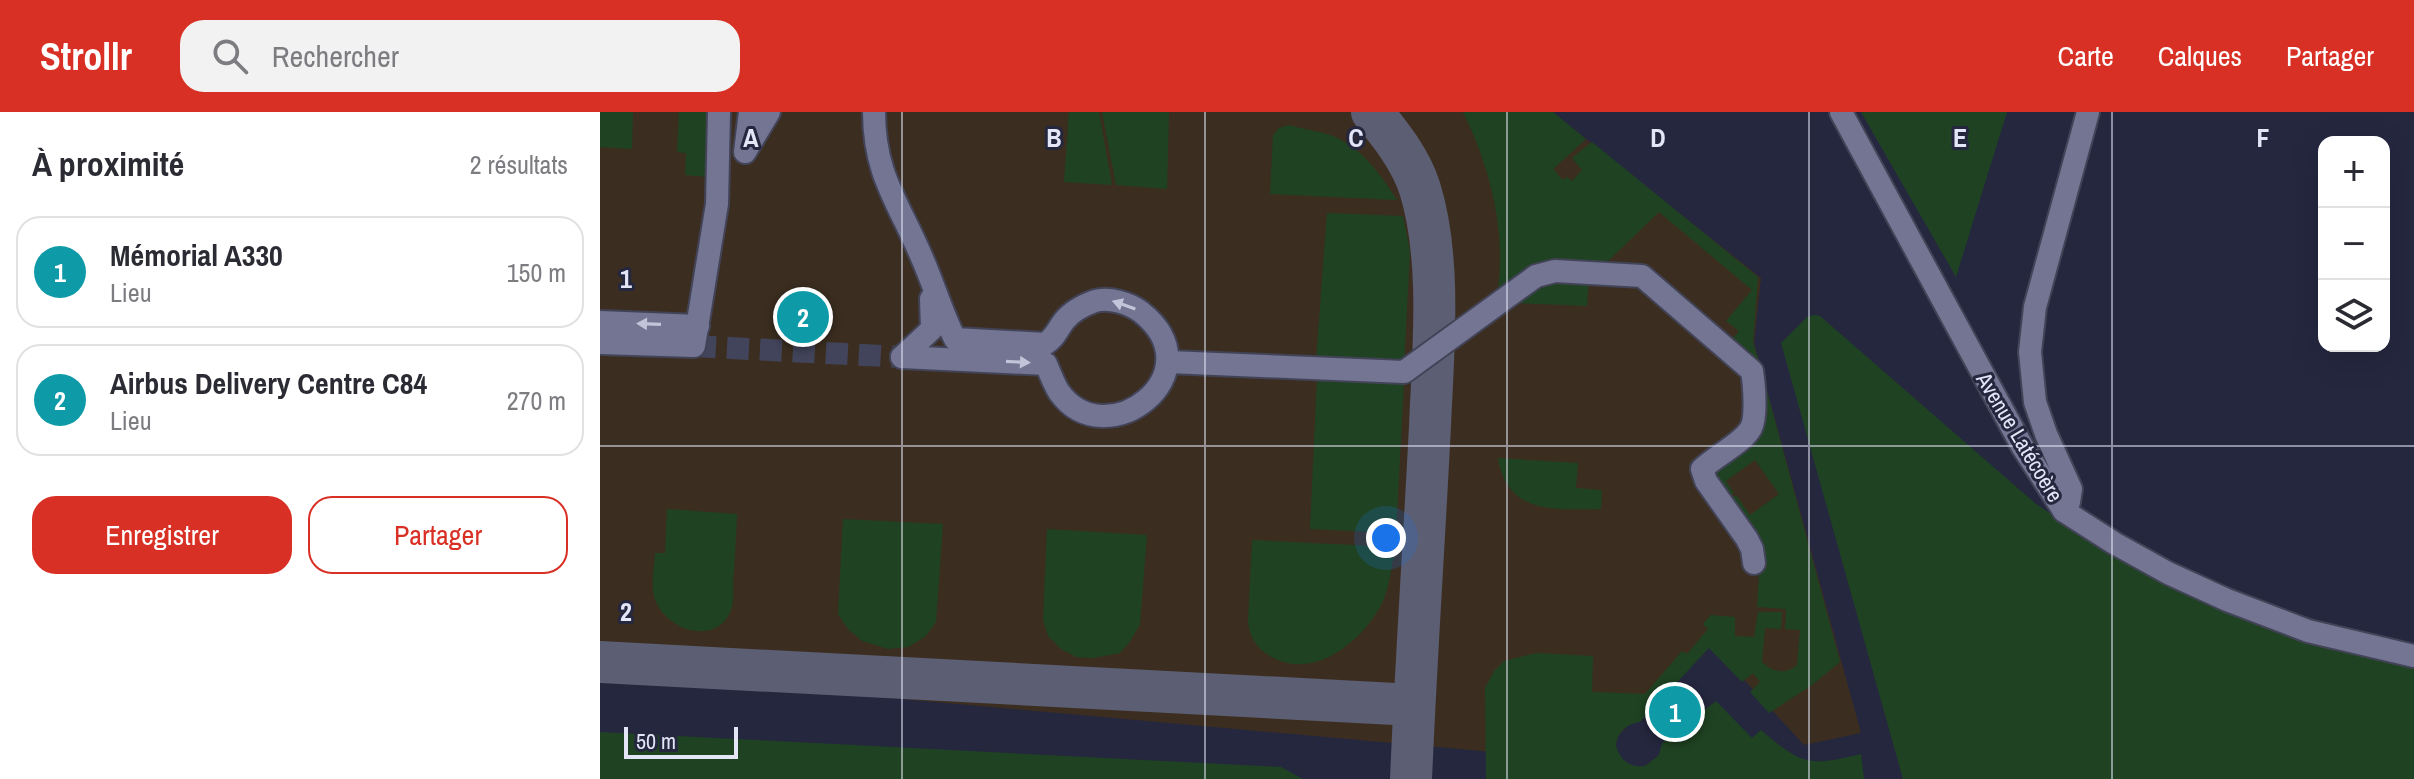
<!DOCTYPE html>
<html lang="fr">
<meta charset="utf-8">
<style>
body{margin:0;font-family:"Archivo Narrow",sans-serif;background:#f2f2f3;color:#2b2b33}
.controls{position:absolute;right:24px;top:24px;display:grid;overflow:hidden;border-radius:16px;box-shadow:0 8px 32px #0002}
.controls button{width:72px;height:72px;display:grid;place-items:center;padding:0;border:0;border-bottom:2px solid #e1e1e2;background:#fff;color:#2b2b33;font:40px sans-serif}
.scale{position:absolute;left:24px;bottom:20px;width:114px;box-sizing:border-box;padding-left:8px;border:4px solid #e4e6f7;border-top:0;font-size:22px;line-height:28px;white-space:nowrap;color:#e4e6f7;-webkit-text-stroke:6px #25273f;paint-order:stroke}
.you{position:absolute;left:786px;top:426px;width:28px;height:28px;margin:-20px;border:6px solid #fff;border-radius:50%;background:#1a73e8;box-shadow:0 0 0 12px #1a73e833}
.badge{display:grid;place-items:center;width:52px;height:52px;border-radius:50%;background:#d93025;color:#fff;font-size:26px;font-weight:700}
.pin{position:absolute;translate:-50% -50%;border:4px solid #fff;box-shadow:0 2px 8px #0006}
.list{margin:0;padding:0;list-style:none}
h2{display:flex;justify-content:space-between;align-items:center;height:104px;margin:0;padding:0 32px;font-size:34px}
h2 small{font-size:26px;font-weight:400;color:#7c7c81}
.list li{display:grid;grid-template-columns:52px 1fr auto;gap:24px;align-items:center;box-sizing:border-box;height:112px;margin:0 16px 16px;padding:0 16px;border:2px solid #e1e1e2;border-radius:24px}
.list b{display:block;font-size:30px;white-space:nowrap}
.list p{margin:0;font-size:26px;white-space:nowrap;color:#7c7c81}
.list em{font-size:26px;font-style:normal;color:#7c7c81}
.actions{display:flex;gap:16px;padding:24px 32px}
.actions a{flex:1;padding:18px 0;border:2px solid #d93025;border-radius:24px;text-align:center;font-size:28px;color:#d93025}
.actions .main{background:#d93025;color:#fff}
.icon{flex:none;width:44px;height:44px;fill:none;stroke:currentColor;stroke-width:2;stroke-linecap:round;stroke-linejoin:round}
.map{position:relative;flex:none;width:1814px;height:667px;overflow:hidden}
header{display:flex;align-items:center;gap:48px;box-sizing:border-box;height:112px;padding:0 40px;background:#d93025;color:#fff}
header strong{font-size:38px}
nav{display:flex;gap:44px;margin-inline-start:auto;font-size:28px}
.search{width:560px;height:72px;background:#f2f2f3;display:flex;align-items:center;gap:20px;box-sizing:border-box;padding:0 28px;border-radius:24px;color:#7c7c81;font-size:30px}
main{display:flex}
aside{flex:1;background:#fff}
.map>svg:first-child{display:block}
</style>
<header>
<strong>Strollr</strong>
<div class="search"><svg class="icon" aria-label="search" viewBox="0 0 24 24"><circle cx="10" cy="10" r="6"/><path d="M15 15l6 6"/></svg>Rechercher</div>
<nav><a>Carte</a><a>Calques</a><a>Partager</a></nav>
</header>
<main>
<aside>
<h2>À proximité<small>2 résultats</small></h2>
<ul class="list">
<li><span class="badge" style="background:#0f9aa8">1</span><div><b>Mémorial A330</b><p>Lieu</p></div><em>150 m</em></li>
<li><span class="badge" style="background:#0f9aa8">2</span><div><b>Airbus Delivery Centre C84</b><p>Lieu</p></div><em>270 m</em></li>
</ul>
<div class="actions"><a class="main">Enregistrer</a><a>Partager</a></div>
</aside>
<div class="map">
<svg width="1814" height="667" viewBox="0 0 1814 667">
<rect width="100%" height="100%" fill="#25273f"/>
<path fill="#3b2e20" d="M 0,0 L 952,0 L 1161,166 L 1154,231 L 1261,621 L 1204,633 L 1111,532 L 992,649 L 0,560 Z"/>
<g fill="#1f4322">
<path d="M 0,0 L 33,0 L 32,37 L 0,35 Z"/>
<path d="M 79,0 L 112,0 L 108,65 L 85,63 L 86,41 L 77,40 Z"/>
<path d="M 469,0 L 499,0 L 512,73 L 464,70 Z"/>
<path d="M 502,0 L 569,0 L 567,77 L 516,73 Z"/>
<path d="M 863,0 L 953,0 L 986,27 L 953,57 L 963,68 L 967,65 L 972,69 L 982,58 L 972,46 L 992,30 L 1158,165 L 1153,231 L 1160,252 L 1132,227 L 1139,219 L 1126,209 L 1152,178 L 1059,100 L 1005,152 L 938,150 L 898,178 C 906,117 890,55 863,0 Z"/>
<path d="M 1261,0 L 1407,0 L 1356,165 Z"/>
<path d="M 689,13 C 703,17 720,19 733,24 C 763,37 780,62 797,88 L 670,82 L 673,23 L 679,16 Z"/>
<path d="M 727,101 L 803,104 L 810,139 L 804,254 L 716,249 Z"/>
<path d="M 944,167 L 989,168 L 987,194 L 914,191 Z"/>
<path d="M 1214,203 L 1220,204 L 1436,392 L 1519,447 L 1644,508 L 1710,530 L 1814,555 L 1814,667 L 1303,667 L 1181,231 L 1207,205 Z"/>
<path d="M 717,266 L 804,270 L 796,421 L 710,417 Z"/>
<path d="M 1164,268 L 1240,550 L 1212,573 L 1169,601 L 1150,580 L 1160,570 L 1153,561 L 1142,570 L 1109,536 L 1040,610 C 1026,612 1017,620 1016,634 C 1020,648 1030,656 1045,654 L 1059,643 L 1062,631 L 1116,589 L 1152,626 L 1161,618 C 1202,653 1208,655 1261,642 L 1264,667 L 886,667 L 885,576 L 894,559 L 904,549 L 936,541 L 993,544 L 992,580 L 1045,582 L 1082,539 L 1087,542 L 1108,517 L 1103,512 L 1111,503 L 1135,505 L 1135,524 L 1154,525 L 1158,500 L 1182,500 L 1181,517 L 1165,516 L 1162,550 C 1172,560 1186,563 1197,553 L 1200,518 L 1185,517 L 1186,497 L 1157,495 L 1160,447 L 1129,388 L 1136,383 L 1150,403 L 1179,382 L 1155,348 L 1126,369 L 1134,381 L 1127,386 L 1111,360 L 1148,331 Z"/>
<path d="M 898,346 L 978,351 L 976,376 L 1002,378 L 1001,397 C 955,397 908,404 898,346 Z"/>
<path d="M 67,397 L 137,402 C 136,424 135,447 133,470 C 133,477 134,487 132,495 C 120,534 70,521 56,490 C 50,476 54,457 55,441 L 65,441 Z"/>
<path d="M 243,407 L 343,412 L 336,510 L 326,524 L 308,535 L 288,537 L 262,529 L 248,517 L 238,502 Z"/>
<path d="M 447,417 L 547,423 L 540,512 L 529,531 L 520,541 L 493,546 L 476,545 L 461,537 L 448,524 L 443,508 Z"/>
<path d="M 652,428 L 795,435 C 790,464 789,487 770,510 C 747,540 707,566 670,544 C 656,536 650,525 648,510 Z"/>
<path d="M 0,620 L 681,655 L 703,667 L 0,667 Z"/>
</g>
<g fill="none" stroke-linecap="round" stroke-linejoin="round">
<g stroke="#5c5e74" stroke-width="42">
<path d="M 772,0 C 791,23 811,48 820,77 C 842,148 833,240 830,314 C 824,432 816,549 811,667"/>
<path d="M 0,550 L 814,593"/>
</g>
<path stroke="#42445b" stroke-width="22" stroke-dasharray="22 11" stroke-linecap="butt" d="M 94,234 L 302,245"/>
<defs>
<g id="minor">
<path d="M 150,0 L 145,40 L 169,0"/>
<path d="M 274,0 C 274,63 299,91 322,146 C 334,173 342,201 355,227 L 445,232 C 455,226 457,218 464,209 C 471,200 484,193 495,189 C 509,185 529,191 541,200 C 618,261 506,346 459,280 C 454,272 450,261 446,252 L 302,245"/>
<path d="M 1241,0 L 1422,334 L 1464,399 L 1514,431 L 1568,461 L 1627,488 L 1708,519 L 1814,544"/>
<path d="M 0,210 L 98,214"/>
<path d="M 0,231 L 94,234 L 117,92 L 119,0"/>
<path d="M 302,245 L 332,217 L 331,187"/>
<path d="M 569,250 L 804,260 L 936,164 L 955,159 L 1042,164 L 1152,259 C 1154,271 1157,305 1151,316 C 1143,331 1115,344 1102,357 L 1106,369 L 1147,427 L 1152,437 L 1154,451"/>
<path d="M 1464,399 L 1469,390 L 1471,377 L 1446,322 L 1435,290 L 1430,240 L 1435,195 L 1488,0"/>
</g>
</defs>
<use href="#minor" stroke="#424357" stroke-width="26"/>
<use href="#minor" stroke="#737592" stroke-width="22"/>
</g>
<defs><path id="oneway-solid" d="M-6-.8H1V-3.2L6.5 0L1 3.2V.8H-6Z" transform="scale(2)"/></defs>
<g fill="#c2c4d9">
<use href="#oneway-solid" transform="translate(524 193) rotate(-161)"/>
<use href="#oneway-solid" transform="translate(49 212) rotate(-178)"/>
<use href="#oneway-solid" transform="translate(418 250) rotate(3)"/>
</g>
<path fill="none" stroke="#e4e6f7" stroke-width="2" stroke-opacity="0.55" d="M 302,0 L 302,667M 605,0 L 605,667M 907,0 L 907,667M 1209,0 L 1209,667M 1512,0 L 1512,667M 0,334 L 1814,334"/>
<g text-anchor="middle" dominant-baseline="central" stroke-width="6" stroke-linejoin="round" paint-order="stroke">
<g font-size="22" fill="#e4e6f7" stroke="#25273f">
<text transform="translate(1420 325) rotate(59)">Avenue Latécoère</text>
</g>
</g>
<g font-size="26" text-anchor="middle" font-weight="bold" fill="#e4e6f7" stroke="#25273f" stroke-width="6" stroke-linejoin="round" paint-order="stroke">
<text x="151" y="35">A</text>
<text x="454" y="35">B</text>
<text x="756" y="35">C</text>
<text x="1058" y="35">D</text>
<text x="1360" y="35">E</text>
<text x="1663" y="35">F</text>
<text x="26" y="176">1</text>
<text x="26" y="509">2</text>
</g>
</svg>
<div class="controls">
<button>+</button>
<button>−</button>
<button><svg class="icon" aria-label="layers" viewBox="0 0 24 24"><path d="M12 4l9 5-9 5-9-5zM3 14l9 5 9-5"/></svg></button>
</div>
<div class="scale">50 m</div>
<div class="you"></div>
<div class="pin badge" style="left:1075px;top:600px;background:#0f9aa8">1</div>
<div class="pin badge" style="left:203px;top:205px;background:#0f9aa8">2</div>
</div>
</main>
